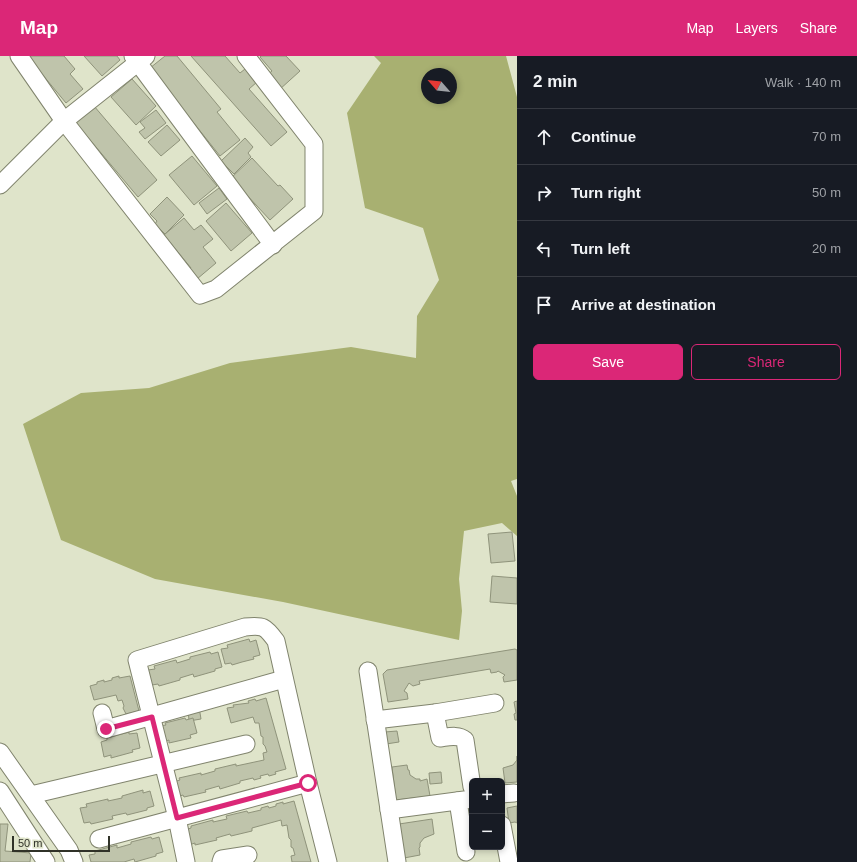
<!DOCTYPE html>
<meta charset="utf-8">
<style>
body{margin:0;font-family:Helvetica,sans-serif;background:#242831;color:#f1f3f6}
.controls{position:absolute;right:12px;bottom:12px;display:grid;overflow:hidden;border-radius:6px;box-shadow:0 2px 6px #0003}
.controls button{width:36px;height:36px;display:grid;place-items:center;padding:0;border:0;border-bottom:1px solid #363941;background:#171b24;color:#f1f3f6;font:20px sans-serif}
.compass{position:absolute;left:421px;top:12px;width:36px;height:36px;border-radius:50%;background:#171b24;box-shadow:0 2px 6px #0003;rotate:298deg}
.scale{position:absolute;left:12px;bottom:10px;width:98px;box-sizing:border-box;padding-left:4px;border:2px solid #303228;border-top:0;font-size:11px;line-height:14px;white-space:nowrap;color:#303228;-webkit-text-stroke:3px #dfe4ca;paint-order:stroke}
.stop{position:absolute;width:12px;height:12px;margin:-9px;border:3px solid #db2777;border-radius:50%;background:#fff}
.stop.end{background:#db2777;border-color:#fff;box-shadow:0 1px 4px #0008}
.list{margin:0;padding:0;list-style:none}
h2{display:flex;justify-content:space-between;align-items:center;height:52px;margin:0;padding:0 16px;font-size:17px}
h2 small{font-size:13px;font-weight:400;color:#9ea1a6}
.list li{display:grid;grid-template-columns:26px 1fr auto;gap:12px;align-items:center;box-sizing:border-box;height:56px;padding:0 16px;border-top:1px solid #363941}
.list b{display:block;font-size:15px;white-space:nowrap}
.list em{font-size:13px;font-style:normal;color:#9ea1a6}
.actions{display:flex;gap:8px;padding:12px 16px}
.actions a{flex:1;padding:9px 0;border:1px solid #db2777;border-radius:6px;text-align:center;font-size:14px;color:#db2777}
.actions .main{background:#db2777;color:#fff}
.icon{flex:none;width:22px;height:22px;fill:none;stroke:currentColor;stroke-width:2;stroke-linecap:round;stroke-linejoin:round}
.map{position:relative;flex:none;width:517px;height:806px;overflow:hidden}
header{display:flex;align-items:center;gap:24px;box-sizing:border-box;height:56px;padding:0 20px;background:#db2777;color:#fff}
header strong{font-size:19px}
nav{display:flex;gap:22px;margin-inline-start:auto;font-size:14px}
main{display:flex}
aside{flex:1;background:#171b24}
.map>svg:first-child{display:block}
</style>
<header>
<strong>Map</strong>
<nav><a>Map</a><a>Layers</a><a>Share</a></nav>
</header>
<main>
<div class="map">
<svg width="517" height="806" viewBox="0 0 517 806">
<rect width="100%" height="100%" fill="#dfe4ca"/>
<path fill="#a8b071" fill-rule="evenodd" d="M 374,0 L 506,0 L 517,41 L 517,423 L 511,425 L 517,440 L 517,480 L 502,467 L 464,475 L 459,523 L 462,555 L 459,584 L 283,546 L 155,523 L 61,484 L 23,368 L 81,337 L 149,332 L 230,307 L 351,291 L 416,302 L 417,260 L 439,224 L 423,172 L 365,152 L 347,57 L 381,7 ZM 427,18 L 451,18 L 451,42 L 427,42 Z"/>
<g fill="#bfc4ab" stroke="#8f937b">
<path d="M 27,0 L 64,0 L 75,13 L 70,18 L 83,33 L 66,47 Z"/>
<path d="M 84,0 L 117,0 L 120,4 L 102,20 Z"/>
<path d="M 165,0 L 177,0 L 221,53 L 217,56 L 240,84 L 220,100 L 150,12 Z"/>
<path d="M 191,0 L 225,0 L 240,17 L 245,13 L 257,26 L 249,33 L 287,76 L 271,90 Z"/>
<path d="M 261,0 L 286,0 L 300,15 L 279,34 L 266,20 L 272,15 L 260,1 Z"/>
<path d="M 132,23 L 156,50 L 136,69 L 111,41 Z"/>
<path d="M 94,50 L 157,124 L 138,141 L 75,66 Z"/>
<path d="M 156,54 L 166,67 L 145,83 L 139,76 L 145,72 L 140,66 Z"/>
<path d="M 167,69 L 180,84 L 161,100 L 148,86 Z"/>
<path d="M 245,82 L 253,91 L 248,97 L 251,101 L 234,118 L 221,105 Z"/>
<path d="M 192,100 L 217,130 L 194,149 L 169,119 Z"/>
<path d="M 252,102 L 278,130 L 280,129 L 293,143 L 270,164 L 231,122 Z"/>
<path d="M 219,132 L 227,143 L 207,158 L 199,147 Z"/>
<path d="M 167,141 L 184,159 L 165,178 L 155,168 L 157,165 L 150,158 Z"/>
<path d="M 226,147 L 252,177 L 231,195 L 206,165 Z"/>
<path d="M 184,162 L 194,174 L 201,169 L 213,183 L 203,191 L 216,207 L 197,223 L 189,214 L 191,212 L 164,179 Z"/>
<path d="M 512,476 L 515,505 L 491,507 L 488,478 Z"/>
<path d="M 492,520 L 517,522 L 517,548 L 490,546 Z"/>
<path d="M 249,583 L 250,586 L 256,584 L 260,599 L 253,601 L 254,603 L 242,606 L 232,609 L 231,607 L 225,608 L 221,593 L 228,592 L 227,589 Z"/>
<path d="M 515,593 L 517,594 L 517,624 L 504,626 L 503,621 L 505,619 L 498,615 L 497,616 L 491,617 L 490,613 L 419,625 L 420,628 L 413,630 L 409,627 L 404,635 L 407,637 L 408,643 L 388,646 L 383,618 L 387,614 Z"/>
<path d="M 210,596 L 211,598 L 218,596 L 222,611 L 215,613 L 215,615 L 194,621 L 193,618 L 180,622 L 180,624 L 159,630 L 158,628 L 152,629 L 148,614 L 155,613 L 154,610 L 176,604 L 177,607 L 190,603 L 190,601 Z"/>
<path d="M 119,620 L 119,622 L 130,620 L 139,655 L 126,658 L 123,652 L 124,650 L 122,644 L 118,645 L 116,639 L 94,644 L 90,630 L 97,628 L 97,626 L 104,624 L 104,626 L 112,624 L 112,622 Z"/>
<path d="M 266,642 L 286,713 L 275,716 L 276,718 L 269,720 L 268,718 L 260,720 L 261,722 L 254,724 L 253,722 L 240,725 L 240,727 L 220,733 L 219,730 L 205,734 L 206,736 L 184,741 L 183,739 L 177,741 L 173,726 L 180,724 L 179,722 L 201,717 L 201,719 L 215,715 L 215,713 L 236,708 L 236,710 L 264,704 L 263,697 L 267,696 L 265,690 L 263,688 L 263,681 L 261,680 L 259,667 L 255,667 L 253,661 L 231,667 L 227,652 L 234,651 L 233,649 L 249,647 L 248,645 L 255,643 L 256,645 Z"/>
<path d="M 517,645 L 517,664 L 515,664 L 514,658 L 516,657 L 514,646 Z"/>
<path d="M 199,651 L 201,663 L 189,665 L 188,653 Z"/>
<path d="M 185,662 L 186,664 L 193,662 L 197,677 L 190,679 L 191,682 L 169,687 L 169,684 L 164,686 L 159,670 L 166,669 L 165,667 Z"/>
<path d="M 397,675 L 399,686 L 386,688 L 385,676 Z"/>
<path d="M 129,676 L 129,678 L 137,677 L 140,692 L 132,694 L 133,696 L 111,702 L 111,699 L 104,701 L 101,686 L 107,684 L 107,682 Z"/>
<path d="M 517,700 L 517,726 L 505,727 L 503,712 L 513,709 L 517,704 Z"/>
<path d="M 407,709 L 408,714 L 409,714 L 410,719 L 416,723 L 420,723 L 420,725 L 427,723 L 430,740 L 396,744 L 392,711 Z"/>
<path d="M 441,716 L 442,727 L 430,728 L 429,717 Z"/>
<path d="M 143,734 L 143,737 L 150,735 L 154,750 L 147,752 L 147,754 L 127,759 L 126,757 L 112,760 L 113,763 L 91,768 L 90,766 L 84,767 L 80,752 L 87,751 L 86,748 L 108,743 L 108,745 L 122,742 L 122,740 Z"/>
<path d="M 294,745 L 311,806 L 292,806 L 291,800 L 295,799 L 293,792 L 291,791 L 291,784 L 289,782 L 287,769 L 282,770 L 281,764 L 252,772 L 252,775 L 231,780 L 230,778 L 216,782 L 217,784 L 195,789 L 195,787 L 189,789 L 185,774 L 191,772 L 191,770 L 213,764 L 213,766 L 227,763 L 226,760 L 247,755 L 248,757 L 261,754 L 261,752 L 268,750 L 269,752 L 276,750 L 276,748 L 283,746 L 283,748 Z"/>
<path d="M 517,750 L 517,767 L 515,766 L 509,767 L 507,752 Z"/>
<path d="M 432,763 L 434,778 L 424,782 L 420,787 L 420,791 L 419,792 L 420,799 L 404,802 L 399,768 Z"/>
<path d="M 0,768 L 8,768 L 5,795 L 31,797 L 30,806 L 0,806 Z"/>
<path d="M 151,781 L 152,783 L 159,781 L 163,796 L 156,798 L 156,800 L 135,806 L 134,803 L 124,806 L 91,806 L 89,799 L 95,798 L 95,795 L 117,789 L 117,792 L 131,788 L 131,786 Z"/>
</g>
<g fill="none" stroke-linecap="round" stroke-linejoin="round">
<defs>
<g id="minor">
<path d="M 19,0 L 64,65 L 200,239 L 216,233 L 314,155 L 314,88 L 246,0"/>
<path d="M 133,0 L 273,189"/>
<path d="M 0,129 L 64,65 L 146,0"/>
<path d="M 368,615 L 397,806"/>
<path d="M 102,657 L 106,673 L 284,623"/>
<path d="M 435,657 L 440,682 C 448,681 458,678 465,684 L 472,731"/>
<path d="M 375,664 L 435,657 L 495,647"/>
<path d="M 0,696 L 69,794 L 74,806"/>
<path d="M 0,735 L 46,806"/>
<path d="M 502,738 L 514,737"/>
<path d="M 31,739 L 246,688"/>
<path d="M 458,745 L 466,796"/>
<path d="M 389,754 L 472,743"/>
<path d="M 502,769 L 509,806"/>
<path d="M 99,783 L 308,727"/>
<path d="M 186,806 L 177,762 L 137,604 L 245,571 C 263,569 265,570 276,585 L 308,727 L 328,806"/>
<path d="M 221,806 L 222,803 L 248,799"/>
</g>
</defs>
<use href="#minor" stroke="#80846d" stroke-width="19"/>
<use href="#minor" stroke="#fff" stroke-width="17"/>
</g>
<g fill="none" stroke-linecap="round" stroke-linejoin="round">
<path stroke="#db2777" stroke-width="5" d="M 106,673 L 152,661 L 177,762 L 308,727"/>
</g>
</svg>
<div class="controls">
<button>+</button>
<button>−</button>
</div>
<svg class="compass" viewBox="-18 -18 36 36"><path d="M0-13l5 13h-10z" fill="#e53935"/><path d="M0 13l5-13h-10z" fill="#9ea1a6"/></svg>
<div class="scale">50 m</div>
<div class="stop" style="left:308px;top:727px"></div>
<div class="stop end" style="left:106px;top:673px"></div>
</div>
<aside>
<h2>2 min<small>Walk · 140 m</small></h2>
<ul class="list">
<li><svg class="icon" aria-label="ahead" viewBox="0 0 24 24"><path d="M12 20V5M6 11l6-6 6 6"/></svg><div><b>Continue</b></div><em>70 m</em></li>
<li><svg class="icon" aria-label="right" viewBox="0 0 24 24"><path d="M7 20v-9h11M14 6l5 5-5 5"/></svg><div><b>Turn right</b></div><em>50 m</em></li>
<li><svg class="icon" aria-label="left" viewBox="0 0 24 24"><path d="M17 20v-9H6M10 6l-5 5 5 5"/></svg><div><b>Turn left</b></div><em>20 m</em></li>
<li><svg class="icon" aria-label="arrive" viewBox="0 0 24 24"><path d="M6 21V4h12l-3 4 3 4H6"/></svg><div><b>Arrive at destination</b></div></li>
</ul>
<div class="actions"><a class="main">Save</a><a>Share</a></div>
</aside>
</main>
